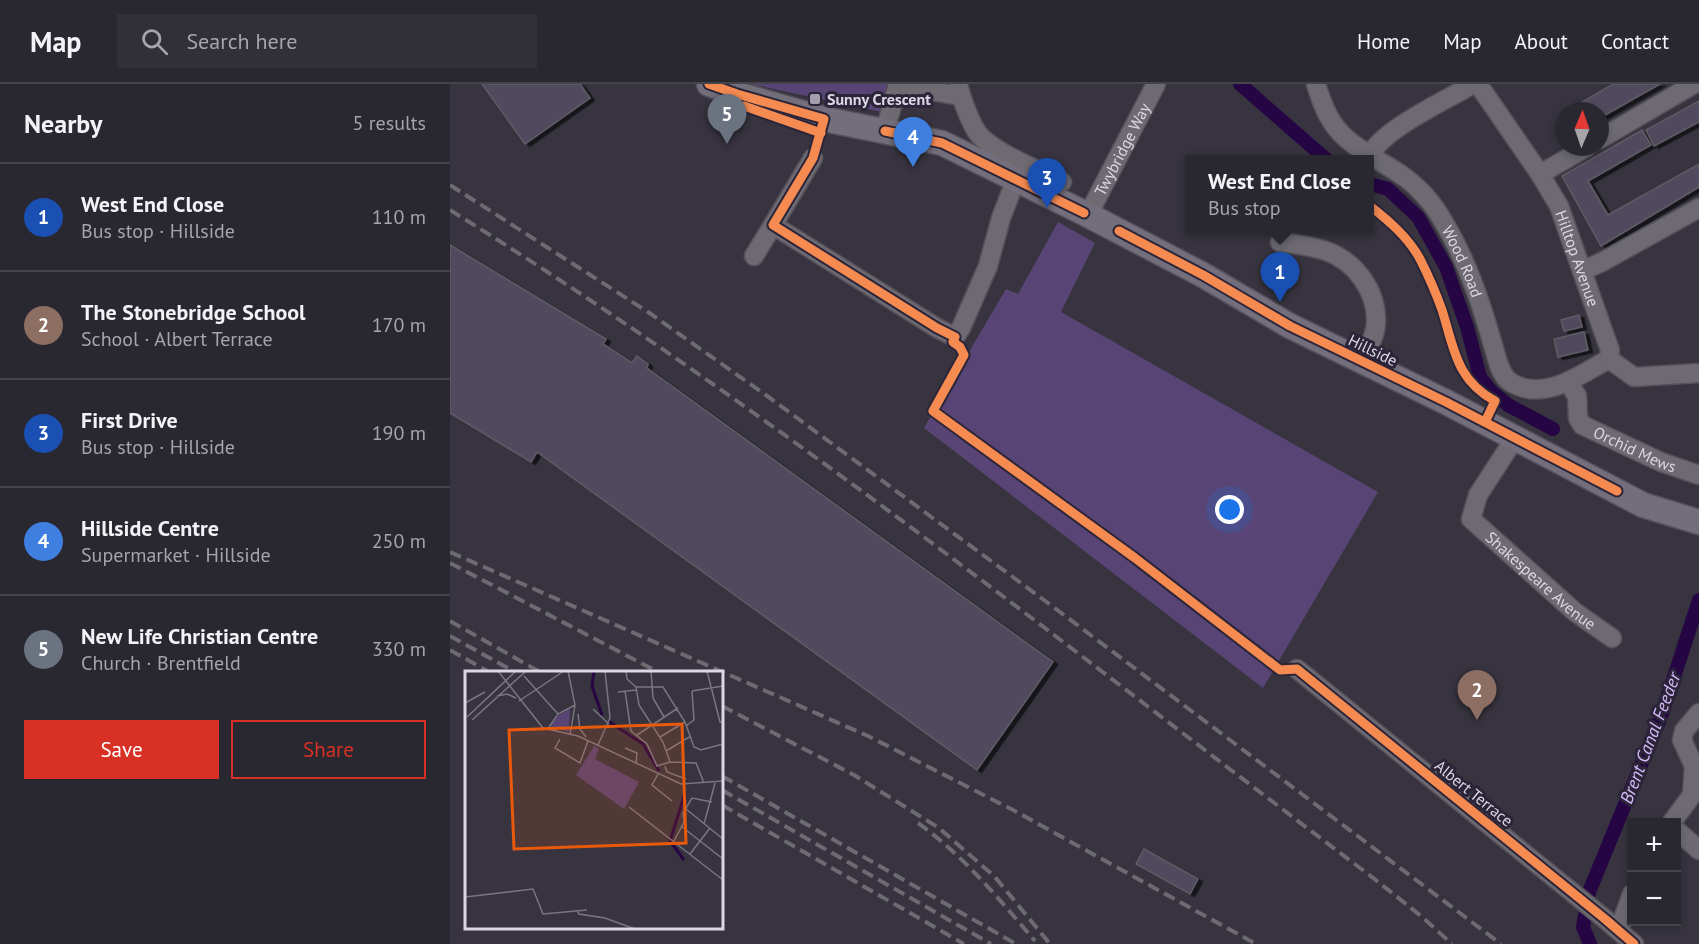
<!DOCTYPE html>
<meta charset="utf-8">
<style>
body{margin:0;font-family:"PT Sans",sans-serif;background:#312f37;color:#f1f3f6}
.controls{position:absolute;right:18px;bottom:18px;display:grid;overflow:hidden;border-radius:0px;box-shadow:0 3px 9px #0003}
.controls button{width:54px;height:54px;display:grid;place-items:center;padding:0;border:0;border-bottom:2px solid #45444b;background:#29272f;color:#f1f3f6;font:30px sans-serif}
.compass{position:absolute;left:1105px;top:18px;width:54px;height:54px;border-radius:50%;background:#29272f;box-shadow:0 3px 9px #0003;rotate:2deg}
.you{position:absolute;left:780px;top:426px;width:21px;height:21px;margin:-15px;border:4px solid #fff;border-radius:50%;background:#1a73e8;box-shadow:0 0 0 9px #1a73e833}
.badge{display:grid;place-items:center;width:39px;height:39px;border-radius:50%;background:#d93025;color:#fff;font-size:20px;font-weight:700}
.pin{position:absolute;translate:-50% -50px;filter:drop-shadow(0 2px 3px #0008)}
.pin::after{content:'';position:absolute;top:32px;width:21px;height:18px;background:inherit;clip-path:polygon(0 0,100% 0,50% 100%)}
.popup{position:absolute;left:735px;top:71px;width:189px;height:78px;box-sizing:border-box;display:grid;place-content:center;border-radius:0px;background:#29272f;filter:drop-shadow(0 2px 4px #0005);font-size:20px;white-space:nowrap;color:#a5a5aa}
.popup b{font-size:22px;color:#f1f3f6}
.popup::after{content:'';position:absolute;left:50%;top:100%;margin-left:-12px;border:12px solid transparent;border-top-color:#29272f}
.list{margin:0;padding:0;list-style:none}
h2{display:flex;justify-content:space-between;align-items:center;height:78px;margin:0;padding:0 24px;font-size:26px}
h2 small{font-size:20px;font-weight:400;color:#a5a5aa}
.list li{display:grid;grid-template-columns:39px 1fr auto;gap:18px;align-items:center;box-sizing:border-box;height:108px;padding:0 24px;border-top:2px solid #45444b}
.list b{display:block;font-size:22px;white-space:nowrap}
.list p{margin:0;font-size:20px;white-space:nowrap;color:#a5a5aa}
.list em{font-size:20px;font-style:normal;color:#a5a5aa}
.actions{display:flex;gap:12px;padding:18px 24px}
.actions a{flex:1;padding:14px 0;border:2px solid #d93025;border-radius:0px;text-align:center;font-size:21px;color:#d93025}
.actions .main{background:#d93025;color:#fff}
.icon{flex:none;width:33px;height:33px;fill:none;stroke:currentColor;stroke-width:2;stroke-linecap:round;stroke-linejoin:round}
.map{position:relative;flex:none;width:1249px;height:860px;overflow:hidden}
header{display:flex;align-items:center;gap:36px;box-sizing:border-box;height:84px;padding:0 30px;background:#29272f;border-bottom:2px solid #45444b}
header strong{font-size:28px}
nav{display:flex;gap:33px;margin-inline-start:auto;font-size:21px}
.search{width:420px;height:54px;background:#312f37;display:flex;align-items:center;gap:15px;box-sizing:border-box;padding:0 21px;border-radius:0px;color:#a5a5aa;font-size:22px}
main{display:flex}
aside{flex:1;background:#29272f}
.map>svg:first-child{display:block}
</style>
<header>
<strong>Map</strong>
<div class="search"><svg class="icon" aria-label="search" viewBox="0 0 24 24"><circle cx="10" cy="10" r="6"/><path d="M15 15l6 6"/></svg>Search here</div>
<nav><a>Home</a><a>Map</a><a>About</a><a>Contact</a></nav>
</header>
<main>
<aside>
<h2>Nearby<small>5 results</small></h2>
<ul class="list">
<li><span class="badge" style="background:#1a4fb4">1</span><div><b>West End Close</b><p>Bus stop · Hillside</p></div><em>110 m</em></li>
<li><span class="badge" style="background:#8d6e63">2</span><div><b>The Stonebridge School</b><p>School · Albert Terrace</p></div><em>170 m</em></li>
<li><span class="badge" style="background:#1a4fb4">3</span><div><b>First Drive</b><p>Bus stop · Hillside</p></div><em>190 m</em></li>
<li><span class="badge" style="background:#3f7fe0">4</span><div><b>Hillside Centre</b><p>Supermarket · Hillside</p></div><em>250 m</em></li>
<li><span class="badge" style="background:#6b7280">5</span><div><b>New Life Christian Centre</b><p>Church · Brentfield</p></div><em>330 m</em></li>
</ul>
<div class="actions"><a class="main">Save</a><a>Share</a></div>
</aside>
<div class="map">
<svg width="1249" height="860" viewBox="0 0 1249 860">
<defs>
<filter id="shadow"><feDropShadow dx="4.5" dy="2.5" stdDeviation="0" flood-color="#0009"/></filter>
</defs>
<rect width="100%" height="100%" fill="#37343f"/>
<g fill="#594575">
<path d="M 300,0 L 440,0 L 432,28 Z"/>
<path d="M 608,138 L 645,159 L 611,228 L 928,408 L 813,604 L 474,344 L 556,205 L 568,210 Z"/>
</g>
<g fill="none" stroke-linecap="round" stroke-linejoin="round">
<g stroke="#260544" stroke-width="14">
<path d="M 790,0 L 877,76"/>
<path d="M 920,100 L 938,105 L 968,133 L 996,183 L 1017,243 L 1030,293 L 1042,308 L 1058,321 L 1103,345"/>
<path d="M 1140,860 L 1133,843 L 1139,808 L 1212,630 L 1249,516"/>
</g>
</g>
<g fill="#514a5d" stroke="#5e5b65" stroke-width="1.5" filter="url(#shadow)">
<path d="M 32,0 L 130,0 L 140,14 L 75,60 Z"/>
<path d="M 1163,0 L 1210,0 L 1150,34 L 1150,27 L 1123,27 L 1122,24 Z"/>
<path d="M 1249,17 L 1249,38 L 1204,62 L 1196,46 Z"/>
<path d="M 1192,46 L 1201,61 L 1138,97 L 1158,131 L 1249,80 L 1249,103 L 1151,162 L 1112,92 Z"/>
<path d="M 0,161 L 156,255 L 153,260 L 182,279 L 187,272 L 198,280 L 197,284 L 603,578 L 527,686 L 87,368 L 81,378 L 0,329 Z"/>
<path d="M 1129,231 L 1132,243 L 1114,247 L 1111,236 Z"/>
<path d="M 1134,248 L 1138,266 L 1108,273 L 1104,255 Z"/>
<path d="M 694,765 L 748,795 L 740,810 L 686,780 Z"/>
</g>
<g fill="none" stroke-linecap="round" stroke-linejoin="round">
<defs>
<g id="minor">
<path d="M 508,0 C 511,13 521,42 530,52 C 549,71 587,85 612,98"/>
<path id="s1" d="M 866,0 C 870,13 874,26 882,38 C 897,62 927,74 950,90 C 967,101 983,119 993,137 C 1018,178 1032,222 1045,268 C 1048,278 1051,293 1062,299 C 1095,318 1131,290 1159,275"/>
<path id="s2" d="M 1028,0 L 1090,90 L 1109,122 L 1156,255 L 1160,266 L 1159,275"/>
<path d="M 447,1 L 510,12"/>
<path d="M 435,47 L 448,0"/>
<path d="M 1150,55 L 1244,0"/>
<path d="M 920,71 C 934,44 997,16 1023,0"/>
<path d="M 363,74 L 323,141 L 487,244 L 505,253 L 511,244 L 538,182 L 551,134 L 566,95"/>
<path d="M 1090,90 L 1137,63"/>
<path id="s3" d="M 638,131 L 706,0"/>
<path d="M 830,158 C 845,160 861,162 876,167 C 905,177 927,207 926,238 C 926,252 917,265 912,278"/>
<path d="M 304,172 L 323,141"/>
<path d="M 1132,187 L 1152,178 L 1249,124"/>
<path d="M 1159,275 L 1184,293 L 1249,289"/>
<path id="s4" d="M 1118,298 L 1127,312 L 1128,334 L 1132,341 L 1211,378 L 1249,391"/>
<path id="s5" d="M 1065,354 L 1028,411 L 1021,435 L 1125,528 L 1162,554"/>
<path d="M 847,585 L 1155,835 L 1184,860"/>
<path d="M 1222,738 L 1242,711 L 1244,682 L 1232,656 L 1234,647 L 1249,629"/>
<path d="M 1226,746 L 1249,766"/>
<path d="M 1167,845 L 1172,838 L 1182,810"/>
</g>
<path id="major" d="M 259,0 L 287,10 L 374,35 L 492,59 L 638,131 L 753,191 L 840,242 L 996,318 L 1193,421 L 1249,438"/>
</defs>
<use href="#minor" stroke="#55515b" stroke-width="21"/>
<use href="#major" stroke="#55515b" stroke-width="27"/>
<use href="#minor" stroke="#6d6a72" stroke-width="18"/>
<use href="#major" stroke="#736e7b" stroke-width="24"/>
<g stroke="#6d6a72" stroke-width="4" stroke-dasharray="12 6" stroke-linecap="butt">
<path d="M 0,101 L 198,228 L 320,314 L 598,519 L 1051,860"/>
<path d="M 0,126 C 323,326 619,565 922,793 L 971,832 L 1002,860"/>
<path d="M 0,468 L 418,652 L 563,726 L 806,860"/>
<path d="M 0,479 L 208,588"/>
<path d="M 0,537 L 90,588"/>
<path d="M 0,552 L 65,588"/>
<path d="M 0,566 L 39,588"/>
<path d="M 272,622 L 404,691 L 489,744 L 545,793 L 600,860"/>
<path d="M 272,692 L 566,860"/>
<path d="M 272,706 L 541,860"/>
<path d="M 272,721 L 514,860"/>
<path d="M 468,739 C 514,772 549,815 585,857"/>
</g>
<defs>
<g id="cycleway">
<path d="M 259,0 L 287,10 L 374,35 L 363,74 L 323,141 L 487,244 L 505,253 L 503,258 L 510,263 L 514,271 L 483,327 L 685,474 L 830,586 L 847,585 L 1155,835 L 1184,860"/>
<path d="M 294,22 L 371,49"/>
<path d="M 435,47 L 492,59 L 634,129"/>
<path d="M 920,122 C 939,137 958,153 970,175 C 978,191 986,209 992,226 C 1004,264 1006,296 1045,317 L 1035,338"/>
<path d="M 669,147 L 753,191 L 840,242 L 996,318 L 1167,407"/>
</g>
</defs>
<use href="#cycleway" stroke="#2c2539" stroke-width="13"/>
<use href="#cycleway" stroke="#f68b52" stroke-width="9"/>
</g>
<rect fill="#a29eab" stroke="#2c2539" stroke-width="2" x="359" y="9" width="12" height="12" rx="3"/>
<g text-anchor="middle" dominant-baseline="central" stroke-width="6" stroke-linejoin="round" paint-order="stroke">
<g font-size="16" font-weight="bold" fill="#dcd7e5" stroke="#2c2539" text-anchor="start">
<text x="377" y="15">Sunny Crescent</text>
</g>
<g font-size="16" fill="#dcd7e5" stroke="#2c2539">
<text stroke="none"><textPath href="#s3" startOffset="74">Twybridge Way</textPath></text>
<text stroke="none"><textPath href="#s2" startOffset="202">Hilltop Avenue</textPath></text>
<text stroke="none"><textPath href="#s1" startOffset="237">Wood Road</textPath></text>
<text transform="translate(923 266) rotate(26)">Hillside</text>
<text stroke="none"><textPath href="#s4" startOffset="105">Orchid Mews</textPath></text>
<text stroke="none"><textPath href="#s5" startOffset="186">Shakespeare Avenue</textPath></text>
<text transform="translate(1024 709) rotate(39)">Albert Terrace</text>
</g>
<g font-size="18" font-style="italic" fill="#d4bcfb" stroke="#2c2539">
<text transform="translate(1200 654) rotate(-69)">Brent Canal Feeder</text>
</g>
</g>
<g transform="translate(15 587)">
<rect width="258" height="258" fill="#37343f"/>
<path d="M 105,38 L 104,61 L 85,55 L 94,44 ZM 129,75 L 134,78 L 130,88 L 174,111 L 159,138 L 111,104 Z" fill="#594575"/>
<path fill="none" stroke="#260544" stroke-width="3" d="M 129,0 L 127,15 L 137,44M 143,50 L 178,73 L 194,100M 219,189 L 205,170 L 220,122"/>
<path fill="none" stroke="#797581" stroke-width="1.5" d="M 33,0 L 78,57 L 113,65 L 216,113 L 258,110M 103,0 L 110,34 L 105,64M 161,0 L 162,8 L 171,16M 186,0 L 188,27 L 199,46M 242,0 L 255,51 L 258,51M 59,5 L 93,43M 171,16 L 198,16 L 220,51 L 229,76 L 236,79 L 258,73M 171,16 L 174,34 L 198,71 L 205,91M 160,20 L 166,60 L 182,73 L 192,95 L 205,91M 227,20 L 258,15M 153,21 L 171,19M 32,25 L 42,23 L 51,27M 54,30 L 99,0M 0,32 L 20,21M 128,38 L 144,53M 113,43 L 115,58 L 121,66M 2,46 L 51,0M 7,49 L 61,0M 221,55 L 229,49 L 227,20M 82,59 L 93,43 L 110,34M 172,64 L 213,37M 195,66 L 220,51M 95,68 L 90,77 L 115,92 L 123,70M 133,74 L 145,47 L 140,0M 160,77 L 172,82 L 171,93M 201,80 L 226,65M 205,91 L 231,92 L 239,112M 200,95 L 202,101 L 221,108M 193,103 L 187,114 L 207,130M 164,136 L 258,209M 221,138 L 258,168M 239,153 L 250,112M 216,155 L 258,188M 209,170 L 219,151 L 218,142 L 227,127 L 247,131M 225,183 L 245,157M 0,226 L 68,218 L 78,243 L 122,239M 112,239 L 114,243 L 140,247 L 170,258"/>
<path fill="#e8590c" fill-opacity="0.15" stroke="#e8590c" stroke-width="3" d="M 217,53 L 221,172 L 49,178 L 44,59 Z"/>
<rect width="258" height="258" fill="none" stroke="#dcd7e5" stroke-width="3"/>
</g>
</svg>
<div class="controls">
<button>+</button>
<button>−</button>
</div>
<svg class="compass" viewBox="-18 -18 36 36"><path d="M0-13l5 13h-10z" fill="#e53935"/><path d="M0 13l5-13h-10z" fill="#a5a5aa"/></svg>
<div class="you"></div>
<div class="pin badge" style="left:830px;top:218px;background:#1a4fb4">1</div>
<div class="popup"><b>West End Close</b>Bus stop</div>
<div class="pin badge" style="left:1027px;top:636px;background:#8d6e63">2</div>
<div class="pin badge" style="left:597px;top:124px;background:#1a4fb4">3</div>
<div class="pin badge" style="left:463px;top:83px;background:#3f7fe0">4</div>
<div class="pin badge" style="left:277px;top:60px;background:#6b7280">5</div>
</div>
</main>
